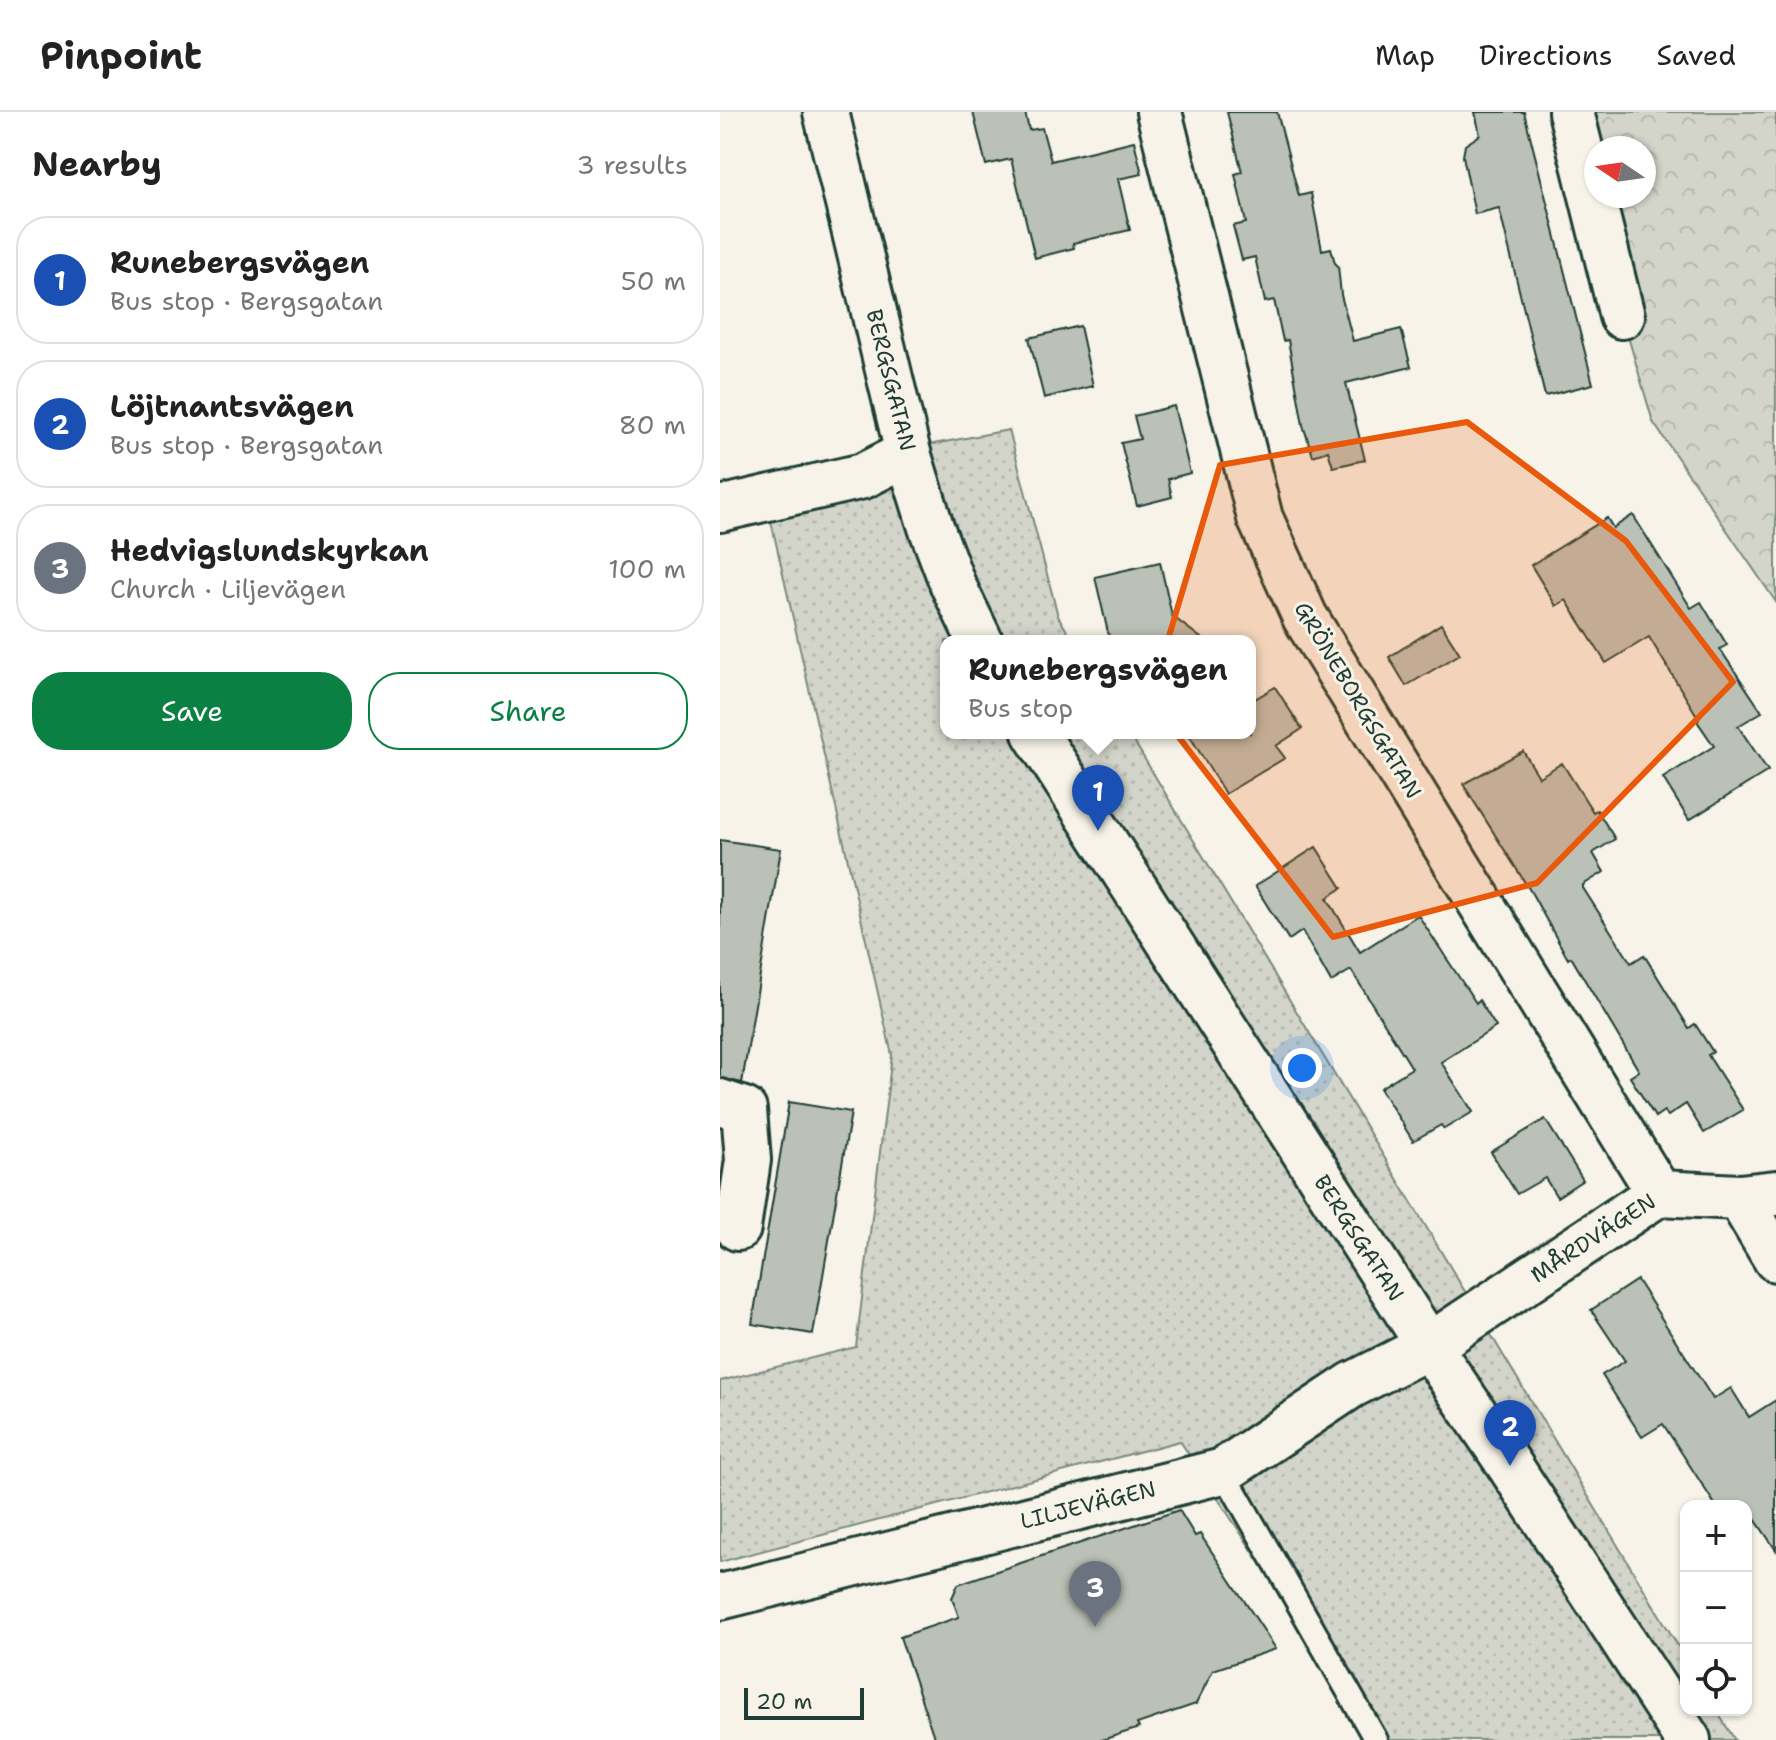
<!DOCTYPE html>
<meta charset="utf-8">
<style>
body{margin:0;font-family:"Shantell Sans",sans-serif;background:#f2f2f2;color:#222}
.controls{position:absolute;right:24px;bottom:24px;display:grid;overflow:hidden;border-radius:16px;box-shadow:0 2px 6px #0004}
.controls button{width:72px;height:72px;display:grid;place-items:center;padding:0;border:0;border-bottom:2px solid #e0e0e0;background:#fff;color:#222;font:40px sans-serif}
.compass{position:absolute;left:864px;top:24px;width:72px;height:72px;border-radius:50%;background:#fff;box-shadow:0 2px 6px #0004;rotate:283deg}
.scale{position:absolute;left:24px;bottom:20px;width:120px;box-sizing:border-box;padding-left:8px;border:4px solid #1f3d34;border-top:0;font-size:22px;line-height:28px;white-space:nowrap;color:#1f3d34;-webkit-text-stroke:6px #f7f3e8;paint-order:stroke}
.you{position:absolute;left:582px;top:956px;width:28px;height:28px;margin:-20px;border:6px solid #fff;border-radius:50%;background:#1a73e8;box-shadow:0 0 0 12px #1a73e833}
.badge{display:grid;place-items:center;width:52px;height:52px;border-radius:50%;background:#0b8043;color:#fff;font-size:26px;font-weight:700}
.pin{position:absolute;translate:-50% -66px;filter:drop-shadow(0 2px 4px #0008)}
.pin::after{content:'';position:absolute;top:42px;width:28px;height:24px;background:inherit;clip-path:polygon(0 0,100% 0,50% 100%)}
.popup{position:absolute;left:220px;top:523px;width:316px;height:104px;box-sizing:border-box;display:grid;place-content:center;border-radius:16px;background:#fff;filter:drop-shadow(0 2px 6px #0005);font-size:26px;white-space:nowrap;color:#767676}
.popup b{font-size:30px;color:#222}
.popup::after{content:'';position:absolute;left:50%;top:100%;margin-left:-16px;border:16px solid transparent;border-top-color:#fff}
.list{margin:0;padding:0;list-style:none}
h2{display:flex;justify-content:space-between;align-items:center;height:104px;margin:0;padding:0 32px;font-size:34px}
h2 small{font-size:26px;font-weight:400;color:#767676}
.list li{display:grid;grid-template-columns:52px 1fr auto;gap:24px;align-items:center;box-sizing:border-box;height:128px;margin:0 16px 16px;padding:0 16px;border:2px solid #e0e0e0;border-radius:32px}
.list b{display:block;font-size:30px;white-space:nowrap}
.list p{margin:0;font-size:26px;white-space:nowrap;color:#767676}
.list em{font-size:26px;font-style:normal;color:#767676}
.actions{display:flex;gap:16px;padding:24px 32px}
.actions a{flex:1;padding:18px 0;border:2px solid #0b8043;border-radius:32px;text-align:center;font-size:28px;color:#0b8043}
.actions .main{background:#0b8043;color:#fff}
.icon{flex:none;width:44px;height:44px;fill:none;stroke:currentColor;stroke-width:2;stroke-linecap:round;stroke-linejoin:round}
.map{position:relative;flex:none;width:1056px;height:1628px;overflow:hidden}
header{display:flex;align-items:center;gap:48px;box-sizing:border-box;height:112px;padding:0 40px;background:#fff;border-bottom:2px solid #e0e0e0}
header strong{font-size:38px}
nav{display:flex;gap:44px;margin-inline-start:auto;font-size:28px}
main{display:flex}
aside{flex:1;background:#fff}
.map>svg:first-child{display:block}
</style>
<header>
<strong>Pinpoint</strong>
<nav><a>Map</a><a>Directions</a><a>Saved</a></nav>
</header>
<main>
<aside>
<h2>Nearby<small>3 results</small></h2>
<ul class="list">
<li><span class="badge" style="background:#1a4fb4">1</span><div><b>Runebergsvägen</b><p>Bus stop · Bergsgatan</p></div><em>50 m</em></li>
<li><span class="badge" style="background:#1a4fb4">2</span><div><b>Löjtnantsvägen</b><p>Bus stop · Bergsgatan</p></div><em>80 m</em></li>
<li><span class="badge" style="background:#6b7280">3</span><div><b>Hedvigslundskyrkan</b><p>Church · Liljevägen</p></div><em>100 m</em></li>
</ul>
<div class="actions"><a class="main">Save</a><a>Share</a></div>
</aside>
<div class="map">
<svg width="1056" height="1628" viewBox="0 0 1056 1628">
<defs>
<pattern id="green-dots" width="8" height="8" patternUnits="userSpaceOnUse" patternTransform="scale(2)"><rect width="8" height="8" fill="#d3d5ca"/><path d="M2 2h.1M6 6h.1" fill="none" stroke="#b5b8ae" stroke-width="1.8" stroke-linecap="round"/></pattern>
<pattern id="forest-crowns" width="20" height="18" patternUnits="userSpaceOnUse" patternTransform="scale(2)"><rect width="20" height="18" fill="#d3d5ca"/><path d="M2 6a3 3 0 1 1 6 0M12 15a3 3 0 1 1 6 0" fill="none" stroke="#b5b8ae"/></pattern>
</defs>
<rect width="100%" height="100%" fill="#f7f3e8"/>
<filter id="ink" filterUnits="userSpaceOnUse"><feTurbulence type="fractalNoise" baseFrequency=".0125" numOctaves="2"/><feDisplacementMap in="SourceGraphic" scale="16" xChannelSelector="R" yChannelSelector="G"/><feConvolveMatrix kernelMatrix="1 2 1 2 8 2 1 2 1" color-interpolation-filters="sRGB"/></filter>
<g filter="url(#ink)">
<path fill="url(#green-dots)" stroke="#79897f" stroke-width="2" d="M 289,318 L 338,504 L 353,529 L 226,529 L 226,621 L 409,621 L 966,1547 L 966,1598 L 996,1598 L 1015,1628 L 657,1628 L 460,1329 L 0,1450 L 0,1269 L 136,1235 L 172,943 L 46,387 L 128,348 Z"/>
<path fill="url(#forest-crowns)" stroke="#79897f" stroke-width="2" fill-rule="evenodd" d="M 854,0 L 1056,0 L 1056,490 L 933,310 L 902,204 ZM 876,36 L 924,36 L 924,84 L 876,84 Z"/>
<g fill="#bbc1b6" stroke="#1f3d34" stroke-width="2">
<path d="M 253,0 L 305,0 L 309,18 L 322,16 L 331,49 L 414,29 L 422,62 L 398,67 L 410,118 L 353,131 L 354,136 L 315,146 L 291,47 L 266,53 Z"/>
<path d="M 507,0 L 557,0 L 579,84 L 591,81 L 602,138 L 611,136 L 615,151 L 618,154 L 621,183 L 633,229 L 681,217 L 691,255 L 626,271 L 645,348 L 613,355 L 608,339 L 593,344 L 583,313 L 568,228 L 563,229 L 554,188 L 545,190 L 535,145 L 522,148 L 513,114 L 526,111 L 515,62 L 522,60 Z"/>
<path d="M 755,0 L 804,0 L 873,272 L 825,284 L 779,96 L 755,102 L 743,44 L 745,33 L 760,23 Z"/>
<path d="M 360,214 L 373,274 L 324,286 L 309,226 Z"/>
<path d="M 454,294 L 470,361 L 448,367 L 452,385 L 417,394 L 401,331 L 420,327 L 414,304 Z"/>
<path d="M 913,403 L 971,496 L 981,490 L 1007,533 L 1000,537 L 1042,600 L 1018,614 L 1048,659 L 969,708 L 943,666 L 994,634 L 977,609 L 979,607 L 929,525 L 886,551 L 846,488 L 836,494 L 811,453 L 887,406 L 893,416 Z"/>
<path d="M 440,450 L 452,504 L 485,529 L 390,529 L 375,465 Z"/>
<path d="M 721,512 L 740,542 L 686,574 L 669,545 Z"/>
<path d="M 555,575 L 582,617 L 556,634 L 565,646 L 505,682 L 468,621 L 530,621 L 530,590 Z"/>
<path d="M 803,639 L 819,665 L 842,651 L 873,700 L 877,698 L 895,727 L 873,741 L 884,760 L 863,773 L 863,776 L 911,851 L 924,843 L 969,916 L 975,912 L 993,940 L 988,943 L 1023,998 L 984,1021 L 966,992 L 948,1004 L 944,999 L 935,1005 L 910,965 L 919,959 L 851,845 L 848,847 L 811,780 L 743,672 Z"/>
<path d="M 0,728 L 61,737 L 22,971 L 0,966 Z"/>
<path d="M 596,735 L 622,776 L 607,786 L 640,840 L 698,803 L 756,891 L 759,888 L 776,915 L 721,950 L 753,1000 L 724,1017 L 721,1013 L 693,1029 L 660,976 L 692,956 L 631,858 L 611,870 L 582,819 L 569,828 L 535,774 Z"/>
<path d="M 69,990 L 131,1000 L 93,1222 L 32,1212 Z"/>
<path d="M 825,1007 L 863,1068 L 837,1085 L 825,1066 L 797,1082 L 771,1040 Z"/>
<path d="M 917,1168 L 993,1287 L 1011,1276 L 1029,1305 L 1056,1288 L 1056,1438 L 1026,1394 L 996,1394 L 943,1312 L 922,1325 L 882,1263 L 905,1249 L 871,1198 Z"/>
<path d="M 459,1398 L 475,1424 L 480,1422 L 556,1537 L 493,1558 L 476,1592 L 417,1612 L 419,1616 L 382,1628 L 215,1628 L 180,1525 L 239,1505 L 232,1486 L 238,1472 Z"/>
</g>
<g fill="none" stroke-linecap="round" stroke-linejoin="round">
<defs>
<path id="lane" d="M 503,1359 L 656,1628"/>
<g id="street">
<path d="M 439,0 L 540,406 L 585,505 L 939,1081"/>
<path d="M 851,0 L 902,204"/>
<path d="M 0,397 L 143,364 L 188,341"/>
<path d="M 0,990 L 24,998 L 28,1048 L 18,1116"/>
<path d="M 1019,1085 L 1056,1147"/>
<path d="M 0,1485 L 503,1359 L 632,1273 L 709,1234 L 939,1081 L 1019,1085 L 1056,1081"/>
</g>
<g id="secondary">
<path d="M 106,0 L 188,341 L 211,415 L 233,473 L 260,529"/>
<path d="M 315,621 L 709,1234 L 790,1354 L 968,1628"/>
</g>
</defs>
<use href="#lane" stroke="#1f3d34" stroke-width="28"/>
<use href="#street" stroke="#1f3d34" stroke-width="50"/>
<use href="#secondary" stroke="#1f3d34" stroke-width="50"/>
<use href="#lane" stroke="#f7f3e8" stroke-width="22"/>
<use href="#street" stroke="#f7f3e8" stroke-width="44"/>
<use href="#secondary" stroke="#f7f3e8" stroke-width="44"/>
</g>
</g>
<path fill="#e8590c" fill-opacity="0.2" stroke="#e8590c" stroke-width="6" stroke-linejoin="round" d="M 747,310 L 906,429 L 1013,570 L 817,771 L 613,825 L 430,588 L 500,353 Z"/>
<g text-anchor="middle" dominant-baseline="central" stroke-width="6" stroke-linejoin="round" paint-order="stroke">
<g font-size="22" fill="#1f3d34" stroke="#f7f3e8">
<text transform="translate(171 268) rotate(76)">BERGSGATAN</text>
<text transform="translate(638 588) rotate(59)">GRÖNEBORGSGATAN</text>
<text transform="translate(639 1126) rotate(57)">BERGSGATAN</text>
<text transform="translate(873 1126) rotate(-33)">MÅRDVÄGEN</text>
<text transform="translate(368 1393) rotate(-14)">LILJEVÄGEN</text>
</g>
</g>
</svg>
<div class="controls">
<button>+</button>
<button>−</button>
<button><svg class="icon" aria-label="locate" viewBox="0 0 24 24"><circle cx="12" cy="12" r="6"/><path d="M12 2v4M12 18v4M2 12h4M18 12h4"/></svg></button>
</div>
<svg class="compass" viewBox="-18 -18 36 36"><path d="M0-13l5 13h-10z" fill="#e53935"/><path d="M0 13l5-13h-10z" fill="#767676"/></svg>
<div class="scale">20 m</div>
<div class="you"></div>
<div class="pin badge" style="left:378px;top:719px;background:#1a4fb4">1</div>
<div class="popup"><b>Runebergsvägen</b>Bus stop</div>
<div class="pin badge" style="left:790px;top:1354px;background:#1a4fb4">2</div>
<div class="pin badge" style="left:375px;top:1515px;background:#6b7280">3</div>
</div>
</main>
